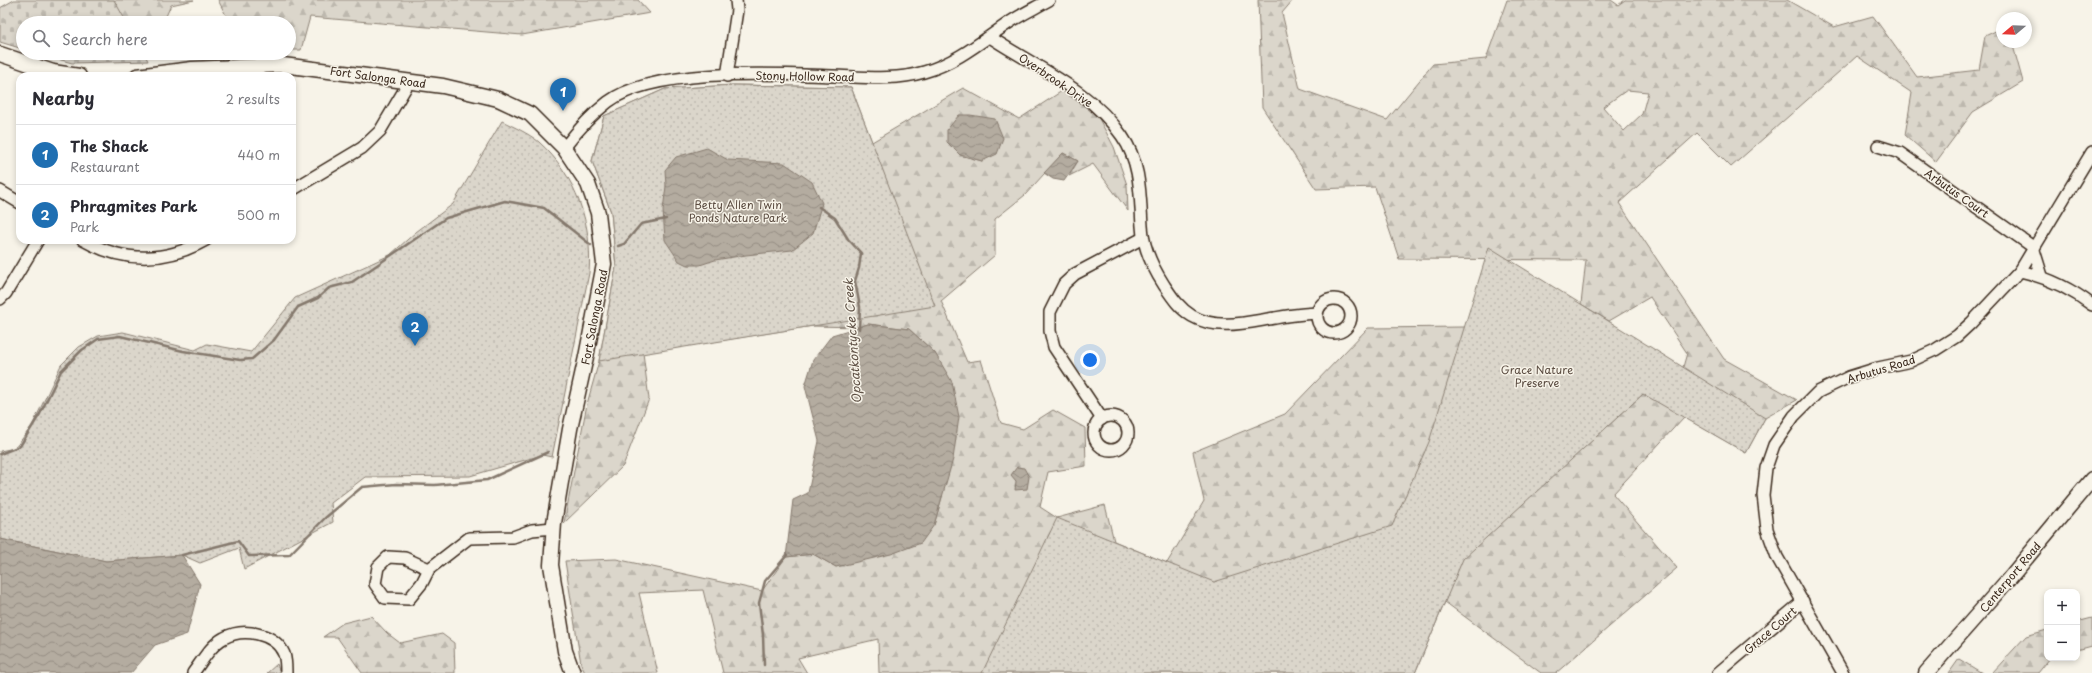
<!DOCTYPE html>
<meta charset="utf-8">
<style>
body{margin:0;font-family:"Playpen Sans",sans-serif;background:#f7f7f7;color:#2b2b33}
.controls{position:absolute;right:12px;bottom:12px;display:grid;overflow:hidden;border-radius:8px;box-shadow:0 2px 6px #0003}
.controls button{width:36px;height:36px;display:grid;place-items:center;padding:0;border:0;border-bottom:1px solid #e1e1e2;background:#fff;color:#2b2b33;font:20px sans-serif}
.compass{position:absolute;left:1996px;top:12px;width:36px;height:36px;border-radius:50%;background:#fff;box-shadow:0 2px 6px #0003;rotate:251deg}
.you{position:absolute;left:1090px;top:360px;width:14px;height:14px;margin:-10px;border:3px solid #fff;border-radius:50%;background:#1a73e8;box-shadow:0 0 0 6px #1a73e833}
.badge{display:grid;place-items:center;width:26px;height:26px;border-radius:50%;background:#1f6fb2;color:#fff;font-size:13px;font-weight:700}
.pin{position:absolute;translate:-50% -33px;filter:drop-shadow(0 1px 2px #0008)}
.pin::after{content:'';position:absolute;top:21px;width:14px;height:12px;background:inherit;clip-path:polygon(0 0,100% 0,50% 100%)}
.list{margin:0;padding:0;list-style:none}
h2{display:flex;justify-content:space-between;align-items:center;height:52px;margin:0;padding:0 16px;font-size:17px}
h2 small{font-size:13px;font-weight:400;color:#7c7c81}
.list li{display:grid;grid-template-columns:26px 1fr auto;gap:12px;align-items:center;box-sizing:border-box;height:60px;padding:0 16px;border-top:1px solid #e1e1e2}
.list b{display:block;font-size:15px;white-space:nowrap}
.list p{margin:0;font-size:13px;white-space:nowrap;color:#7c7c81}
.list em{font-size:13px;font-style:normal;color:#7c7c81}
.icon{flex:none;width:22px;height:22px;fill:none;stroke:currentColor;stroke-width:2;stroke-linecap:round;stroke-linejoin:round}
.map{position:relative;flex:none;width:2092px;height:673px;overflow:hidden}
.search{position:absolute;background:#fff;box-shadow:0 2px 6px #0003;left:16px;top:16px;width:280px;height:44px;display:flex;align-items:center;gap:10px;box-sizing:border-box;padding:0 14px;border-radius:22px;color:#7c7c81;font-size:15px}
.panel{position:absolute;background:#fff;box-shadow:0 2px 6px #0003;left:16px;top:72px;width:280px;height:172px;border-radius:12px}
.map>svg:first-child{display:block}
</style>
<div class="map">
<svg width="2092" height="673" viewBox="0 0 2092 673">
<defs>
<pattern id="forest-firs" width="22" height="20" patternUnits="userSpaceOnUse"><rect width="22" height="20" fill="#dbd6cb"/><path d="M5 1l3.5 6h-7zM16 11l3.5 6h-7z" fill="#bdb8ae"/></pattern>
<pattern id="cemetery-stones" width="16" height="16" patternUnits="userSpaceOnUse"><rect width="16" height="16" fill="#dbd6cb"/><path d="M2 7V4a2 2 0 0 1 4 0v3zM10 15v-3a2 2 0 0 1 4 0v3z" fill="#bdb8ae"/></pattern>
<pattern id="park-dots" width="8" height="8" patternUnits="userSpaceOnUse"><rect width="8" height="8" fill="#dbd6cb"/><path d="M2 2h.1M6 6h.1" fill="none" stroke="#bdb8ae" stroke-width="1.8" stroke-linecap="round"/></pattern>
<pattern id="water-waves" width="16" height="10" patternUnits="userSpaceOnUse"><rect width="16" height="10" fill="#b4aca0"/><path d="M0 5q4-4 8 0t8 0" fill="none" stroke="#948c82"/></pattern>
</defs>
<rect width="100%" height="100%" fill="#f7f3e8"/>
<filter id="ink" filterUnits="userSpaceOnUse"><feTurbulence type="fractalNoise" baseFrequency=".025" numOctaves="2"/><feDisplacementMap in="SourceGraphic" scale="8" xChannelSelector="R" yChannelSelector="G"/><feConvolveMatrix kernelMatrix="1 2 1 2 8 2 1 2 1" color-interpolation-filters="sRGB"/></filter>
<g filter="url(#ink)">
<g fill="url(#forest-firs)" stroke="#8b8074" fill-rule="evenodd">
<path d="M 51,0 L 194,0 L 171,5 L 163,23 L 82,23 Z"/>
<path d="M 218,0 L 638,0 L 650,13 L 522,35 L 310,17 L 301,50 L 289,50 L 289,23 L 230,23 Z"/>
<path d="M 1258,0 L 1293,0 L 1282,13 L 1300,89 L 1387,120 L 1433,64 L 1486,59 L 1507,0 L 1611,0 L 1618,5 L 1625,0 L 1787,0 L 1834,27 L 1873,16 L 1917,77 L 1979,70 L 1985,36 L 2002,28 L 2002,42 L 2012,42 L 2023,82 L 1973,112 L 1936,162 L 1905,135 L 1912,93 L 1857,56 L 1731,167 L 1697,133 L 1619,203 L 1724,359 L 1797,400 L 1765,418 L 1746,453 L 1684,417 L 1613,494 L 1677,568 L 1556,673 L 1541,673 L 1445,602 L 1415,673 L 879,673 L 878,639 L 798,658 L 807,673 L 723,673 L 703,590 L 639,593 L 658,673 L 585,673 L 581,664 L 565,561 L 616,559 L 762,591 L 786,557 L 813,554 L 836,567 L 934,525 L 942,497 L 935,353 L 909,329 L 868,324 L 859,327 L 813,326 L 643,353 L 649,399 L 623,466 L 564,523 L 587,404 L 599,361 L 616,267 L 611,212 L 592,161 L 604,116 L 665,89 L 733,85 L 851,87 L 872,142 L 963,88 L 1019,119 L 1062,91 L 1096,113 L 1114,147 L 1127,185 L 1128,211 L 1093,164 L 1069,176 L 1078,161 L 1063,153 L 1025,195 L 995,219 L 995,255 L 941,301 L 967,362 L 981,360 L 1001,423 L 1023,429 L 1053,410 L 1085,428 L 1086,466 L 1048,472 L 1040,507 L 1057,518 L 1105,505 L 1114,541 L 1167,563 L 1204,501 L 1193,452 L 1285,414 L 1368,328 L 1464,327 L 1585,447 L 1643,394 L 1683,367 L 1687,353 L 1650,297 L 1609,321 L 1581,304 L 1586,260 L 1399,259 L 1375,187 L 1316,189 L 1262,107 ZM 1627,90 L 1648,92 L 1642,114 L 1624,131 L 1603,107 ZM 947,142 L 982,161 L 961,155 Z"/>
<path d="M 371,616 L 387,633 L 400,643 L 442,634 L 454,643 L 455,673 L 362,673 L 337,637 L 323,637 L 343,623 Z"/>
<path d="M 2092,618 L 2092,646 L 2077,650 L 2077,622 Z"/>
<path d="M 2047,630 L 2047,658 L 2050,658 L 2038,673 L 1992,673 L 2026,636 Z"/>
<path d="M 1959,659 L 1982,673 L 1949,673 Z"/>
<path d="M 277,664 L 280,673 L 267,673 Z"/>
</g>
<g fill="url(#cemetery-stones)" stroke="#8b8074">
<path d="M 14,0 L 114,0 L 127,23 L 23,23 L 23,49 L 0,42 L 0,8 Z"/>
<path d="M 37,53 L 144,53 L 148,61 L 72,63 Z"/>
</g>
<g fill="url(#park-dots)" stroke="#8b8074">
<path d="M 733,85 L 851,87 L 935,306 L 599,361 L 616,267 L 611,212 L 592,161 L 604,116 L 665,89 Z"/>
<path d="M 502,121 C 514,127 528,133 539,142 C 576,175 593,225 589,273 L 552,457 L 542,455 L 470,476 L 365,477 L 331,503 L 333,522 L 244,569 L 239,548 L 200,563 L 182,555 L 106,561 L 0,539 L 0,451 L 15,448 L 32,426 L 61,365 L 79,347 L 98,336 L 123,332 L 195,350 L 207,344 L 251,352 L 295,298 L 390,255 L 416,232 L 453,204 Z"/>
<path d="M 1489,247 L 1765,418 L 1746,453 L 1643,394 L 1463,559 L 1415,673 L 982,673 L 1057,518 L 1214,582 L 1392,526 L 1429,442 Z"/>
</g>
<g fill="url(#water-waves)" stroke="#84786c">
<path d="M 959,115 L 970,115 L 995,119 L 1003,138 L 997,154 L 982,161 L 960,155 L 947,142 L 947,130 Z"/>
<path d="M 707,148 L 728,160 L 784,163 L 812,182 L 822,203 L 813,233 L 792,250 L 746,255 L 715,260 L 700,265 L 687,265 L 679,261 L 665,240 L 663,210 L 666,186 L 665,170 L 676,157 Z"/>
<path d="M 1063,153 L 1078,161 L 1064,181 L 1053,179 L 1044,173 Z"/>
<path d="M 868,324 L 909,329 L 935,353 L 952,382 L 959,417 L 953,459 L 934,525 L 921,543 L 891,554 L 836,567 L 813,554 L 786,557 L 793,500 L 808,493 L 819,441 L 805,386 L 813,360 L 832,335 Z"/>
<path d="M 1017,467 L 1024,468 L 1029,477 L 1027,489 L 1015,490 L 1016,481 L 1011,475 Z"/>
<path d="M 0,539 L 106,561 L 182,555 L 200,584 L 187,634 L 155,645 L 131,673 L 0,673 Z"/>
</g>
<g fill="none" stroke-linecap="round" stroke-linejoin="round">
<g stroke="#84786c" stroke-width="2.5">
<path d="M 819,207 L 835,218 L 848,239 L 861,253 L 859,268 L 855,281 L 860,307 L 859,329"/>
<path d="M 618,246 L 624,244 L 641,224 L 666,219"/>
<path d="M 0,454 L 20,446 L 40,414 L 61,371 L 82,350 L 98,339 L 120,336 L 183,351 L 240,360 L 252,359 L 274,340 L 298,307 L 318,298 L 329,288 L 352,282 L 446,218 L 505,201 L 544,208 L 591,245"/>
<path d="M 182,555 L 238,541 L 249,556 L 289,555 L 325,518 L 362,487 L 396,484 L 435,485 L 487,480 L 548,452"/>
<path d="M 764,665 L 763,635 L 759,603 L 765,581 L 787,555"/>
</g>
<defs>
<g id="minor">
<path d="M 990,37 C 1035,67 1091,90 1122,136 C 1141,163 1140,195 1142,226 C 1143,247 1153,268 1164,285 C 1172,297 1179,308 1192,316 C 1217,331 1249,322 1275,318 C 1289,315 1303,314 1317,313"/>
<path d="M 727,76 L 737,10 L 736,0"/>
<path d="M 1878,146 L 1900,153 L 2033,247 L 2042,276"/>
<path d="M 564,148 C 577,131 591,115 608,102 C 654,67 776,74 833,76 C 863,77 894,81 924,72 C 954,64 981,42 1007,24 C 1020,15 1035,8 1049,0"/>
<path d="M 292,190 L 362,148 L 380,131 L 409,82"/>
<path d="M 0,191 L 20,203"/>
<path d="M 83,240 C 124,263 165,263 206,240"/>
<path d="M 2020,271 C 2046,277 2070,288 2092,305"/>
<path d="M 0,299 L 6,293 L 38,240"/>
<circle cx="1334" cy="316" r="17"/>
<circle cx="1111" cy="433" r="17"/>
<path d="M 1102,419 L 1054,347 L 1050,331 L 1050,312 L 1064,284 L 1075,274 L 1143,238"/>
<path d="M 429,569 L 405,558 L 388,557 L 378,567 L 375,584 L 385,598 L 409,599 L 422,583 L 429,569 L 469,538 L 513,537 L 532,530 L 553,528"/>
<path d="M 193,673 C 202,661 211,645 224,638 C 243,627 275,633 284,654 C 286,660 286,667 286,673"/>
<path d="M 1718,673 L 1803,601"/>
<path d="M 1843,673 L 1777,557 L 1767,529 L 1763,495 L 1766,468 L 1774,445 L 1794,416 L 1818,392 L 1849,377 L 1878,368 L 1911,361 L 1935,350 L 1957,336 L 1971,323 L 2020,271 L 2092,152"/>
</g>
<g id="major">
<path d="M 0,54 L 53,72 L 79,76"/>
<path d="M 137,76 L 192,69 L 283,65 L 443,86 L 498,99 L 530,114 L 564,148 L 588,184 L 598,213 L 604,264 L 586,357 L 570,429 L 554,523 L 551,565 L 565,651 L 573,673"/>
<path d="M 1926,673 L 2008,580 L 2092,479"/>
</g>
</defs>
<use href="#minor" stroke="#3b2a1e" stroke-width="14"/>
<use href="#major" stroke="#3b2a1e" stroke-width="17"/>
<use href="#minor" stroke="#f7f3e8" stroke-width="11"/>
<use href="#major" stroke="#f7f3e8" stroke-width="14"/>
</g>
</g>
<g text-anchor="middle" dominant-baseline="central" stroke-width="3" stroke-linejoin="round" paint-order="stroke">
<g font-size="11" fill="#3b2a1e" stroke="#f7f3e8">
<text transform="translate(805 76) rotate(1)">Stony Hollow Road</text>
<text transform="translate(378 77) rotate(8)">Fort Salonga Road</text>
<text transform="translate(1056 80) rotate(34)">Overbrook Drive</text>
<text transform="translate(1957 193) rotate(35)">Arbutus Court</text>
<text transform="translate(594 317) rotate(-79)">Fort Salonga Road</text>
<text transform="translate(1881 369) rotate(-17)">Arbutus Road</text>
<text transform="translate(2010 577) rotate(-50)">Centerport Road</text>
<text transform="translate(1770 630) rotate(-41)">Grace Court</text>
</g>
<g font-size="11" fill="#5b4c41" stroke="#f7f3e8">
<text x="738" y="204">Betty Allen Twin<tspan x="738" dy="13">Ponds Nature Park</tspan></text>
<text x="1537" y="369">Grace Nature<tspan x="1537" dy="13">Preserve</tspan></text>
</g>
<g font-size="12" font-style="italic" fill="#5f5145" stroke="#f7f3e8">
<text transform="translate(852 341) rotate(-94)">Opcatkontycke Creek</text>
</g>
</g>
</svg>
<div class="controls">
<button>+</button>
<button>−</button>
</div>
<svg class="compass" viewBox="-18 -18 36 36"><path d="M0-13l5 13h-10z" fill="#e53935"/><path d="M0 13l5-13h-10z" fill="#7c7c81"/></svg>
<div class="you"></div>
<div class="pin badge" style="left:563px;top:111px">1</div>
<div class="pin badge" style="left:415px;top:346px">2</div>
<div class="search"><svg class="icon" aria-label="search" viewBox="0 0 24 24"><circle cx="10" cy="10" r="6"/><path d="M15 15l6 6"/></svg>Search here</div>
<section class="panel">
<h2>Nearby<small>2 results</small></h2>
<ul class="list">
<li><span class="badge">1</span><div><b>The Shack</b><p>Restaurant</p></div><em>440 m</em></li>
<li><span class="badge">2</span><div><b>Phragmites Park</b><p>Park</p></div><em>500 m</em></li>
</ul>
</section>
</div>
